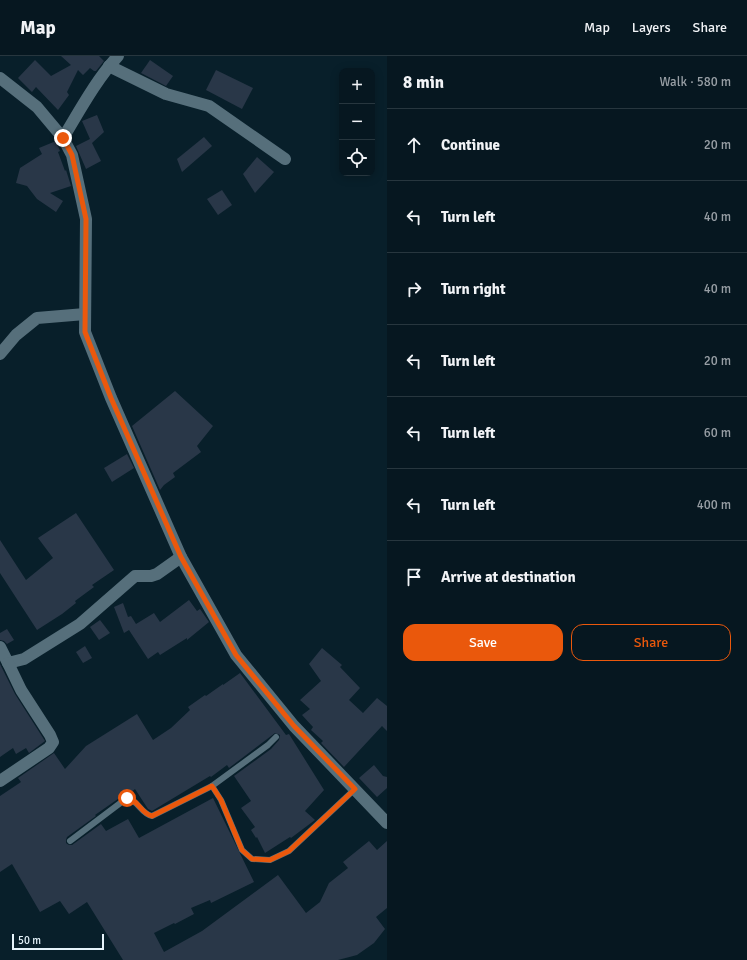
<!DOCTYPE html>
<meta charset="utf-8">
<style>
body{margin:0;font-family:Signika,sans-serif;background:#14242d;color:#f1f3f6}
.controls{position:absolute;right:12px;top:12px;display:grid;overflow:hidden;border-radius:8px;box-shadow:0 2px 10px #0003}
.controls button{width:36px;height:36px;display:grid;place-items:center;padding:0;border:0;border-bottom:1px solid #27363e;background:#061720;color:#f1f3f6;font:20px sans-serif}
.scale{position:absolute;left:12px;bottom:10px;width:92px;box-sizing:border-box;padding-left:4px;border:2px solid #e6f4fb;border-top:0;font-size:11px;line-height:14px;white-space:nowrap;color:#e6f4fb;-webkit-text-stroke:3px #081f2a;paint-order:stroke}
.stop{position:absolute;width:12px;height:12px;margin:-9px;border:3px solid #ea580c;border-radius:50%;background:#fff}
.stop.end{background:#ea580c;border-color:#fff;box-shadow:0 1px 4px #0008}
.list{margin:0;padding:0;list-style:none}
h2{display:flex;justify-content:space-between;align-items:center;height:52px;margin:0;padding:0 16px;font-size:17px}
h2 small{font-size:13px;font-weight:400;color:#989fa5}
.list li{display:grid;grid-template-columns:26px 1fr auto;gap:12px;align-items:center;box-sizing:border-box;height:72px;padding:0 16px;border-top:1px solid #27363e}
.list b{display:block;font-size:15px;white-space:nowrap}
.list em{font-size:13px;font-style:normal;color:#989fa5}
.actions{display:flex;gap:8px;padding:12px 16px}
.actions a{flex:1;padding:9px 0;border:1px solid #ea580c;border-radius:12px;text-align:center;font-size:14px;color:#ea580c}
.actions .main{background:#ea580c;color:#fff}
.icon{flex:none;width:22px;height:22px;fill:none;stroke:currentColor;stroke-width:2;stroke-linecap:round;stroke-linejoin:round}
.map{position:relative;flex:none;width:387px;height:904px;overflow:hidden}
header{display:flex;align-items:center;gap:24px;box-sizing:border-box;height:56px;padding:0 20px;background:#061720;border-bottom:1px solid #27363e}
header strong{font-size:19px}
nav{display:flex;gap:22px;margin-inline-start:auto;font-size:14px}
main{display:flex}
aside{flex:1;background:#061720}
.map>svg:first-child{display:block}
</style>
<header>
<strong>Map</strong>
<nav><a>Map</a><a>Layers</a><a>Share</a></nav>
</header>
<main>
<div class="map">
<svg width="387" height="904" viewBox="0 0 387 904">
<rect width="100%" height="100%" fill="#081f2a"/>
<g fill="#293748">
<path d="M 61,0 L 99,0 L 104,5 L 96,15 L 94,15 L 90,12 L 83,19 L 78,14 L 67,36 L 69,39 L 58,54 L 36,31 L 32,36 L 18,22 L 35,4 L 51,20 L 71,9 Z"/>
<path d="M 150,4 L 173,20 L 166,30 L 141,17 Z"/>
<path d="M 216,14 L 253,32 L 242,53 L 206,34 Z"/>
<path d="M 97,59 L 104,76 L 92,87 L 101,105 L 86,113 L 76,90 L 90,83 L 82,65 Z"/>
<path d="M 204,81 L 212,90 L 182,116 L 177,103 Z"/>
<path d="M 56,85 L 60,95 L 58,96 L 65,115 L 66,114 L 71,130 L 50,137 L 63,145 L 56,156 L 37,143 L 27,130 L 16,127 L 20,112 L 42,98 L 39,92 Z"/>
<path d="M 257,101 L 274,116 L 255,137 L 243,118 Z"/>
<path d="M 222,134 L 232,149 L 218,159 L 207,143 Z"/>
<path d="M 175,335 L 213,370 L 197,390 L 201,396 L 173,417 L 175,421 L 164,429 L 160,434 L 132,370 Z"/>
<path d="M 127,398 L 134,412 L 112,426 L 104,412 Z"/>
<path d="M 76,457 L 114,514 L 92,529 L 94,531 L 75,545 L 76,547 L 62,558 L 37,574 L 0,517 L 0,484 L 26,524 L 53,502 L 38,482 Z"/>
<path d="M 189,544 L 197,555 L 200,553 L 209,566 L 187,584 L 187,582 L 160,599 L 158,596 L 148,603 L 129,574 L 124,577 L 114,551 L 123,547 L 128,561 L 131,560 L 136,568 L 154,557 L 160,566 Z"/>
<path d="M 100,564 L 110,577 L 99,584 L 90,571 Z"/>
<path d="M 7,573 L 14,584 L 7,588 L 4,585 L 0,584 L 0,577 Z"/>
<path d="M 85,590 L 92,602 L 83,607 L 76,596 Z"/>
<path d="M 322,592 L 342,609 L 340,611 L 360,632 L 349,644 L 363,657 L 377,642 L 387,650 L 387,675 L 382,670 L 344,711 L 321,687 L 323,685 L 311,674 L 313,671 L 302,659 L 310,653 L 300,644 L 321,625 L 309,608 Z"/>
<path d="M 0,608 L 15,638 L 45,685 L 29,697 L 26,692 L 16,698 L 13,692 L 0,701 Z"/>
<path d="M 240,617 L 286,679 L 289,678 L 324,734 L 305,755 L 315,764 L 291,782 L 290,781 L 265,797 L 257,781 L 256,782 L 251,774 L 255,771 L 241,752 L 251,745 L 234,720 L 271,693 L 279,684 L 280,679 L 275,677 L 229,712 L 227,709 L 211,721 L 210,720 L 152,755 L 148,753 L 135,733 L 129,738 L 125,738 L 95,759 L 96,760 L 67,781 L 66,784 L 66,787 L 69,789 L 72,789 L 101,768 L 106,775 L 128,763 L 139,782 L 213,742 L 254,826 L 211,847 L 210,844 L 191,852 L 194,858 L 175,868 L 174,867 L 154,877 L 164,896 L 202,875 L 278,819 L 306,857 L 320,846 L 329,827 L 348,812 L 343,806 L 369,785 L 377,794 L 387,785 L 387,852 L 376,861 L 385,873 L 374,887 L 357,899 L 338,904 L 123,904 L 87,846 L 69,858 L 60,845 L 40,856 L 12,808 L 0,816 L 0,740 L 21,726 L 18,722 L 54,697 L 65,713 L 86,690 L 137,658 L 153,684 L 171,672 L 190,654 L 188,651 L 205,639 L 206,640 L 223,628 L 223,629 Z"/>
<path d="M 374,709 L 383,720 L 387,721 L 387,732 L 377,741 L 359,722 Z"/>
</g>
<g fill="none" stroke-linecap="round" stroke-linejoin="round">
<g stroke="#566f7b" stroke-width="6">
<path d="M 212,730 L 268,689 L 276,681"/>
<path d="M 70,785 L 127,742 C 138,744 141,758 152,760 L 212,730 L 221,744 L 242,794 L 252,803 L 270,804 L 289,795 L 355,733"/>
</g>
<g stroke="#566f7b" stroke-width="12">
<path d="M 109,10 L 166,38 L 209,50 L 285,103"/>
<path d="M 0,22 L 37,51 L 63,82 L 72,99 L 86,163 L 85,276 L 111,342 L 181,501 L 236,599 L 294,670 L 387,767"/>
<path d="M 63,82 C 80,54 96,24 118,0"/>
<path d="M 0,298 L 16,279 L 37,262 L 85,258"/>
<path d="M 0,591 L 8,607 L 24,603 L 80,568 L 135,520 L 151,520 L 157,518 L 181,501"/>
<path d="M 0,725 L 49,692 L 53,686 L 50,679 L 21,634 L 8,607"/>
</g>
</g>
<g fill="none" stroke-linecap="round" stroke-linejoin="round">
<path stroke="#ea580c" stroke-width="5" d="M 63,82 L 72,99 L 86,163 L 85,276 L 111,342 L 181,501 L 236,599 L 294,670 L 355,733 L 289,795 L 270,804 L 252,803 L 242,794 L 221,744 L 212,730 L 152,760 C 141,758 138,743 127,742"/>
</g>
</svg>
<div class="controls">
<button>+</button>
<button>−</button>
<button><svg class="icon" aria-label="locate" viewBox="0 0 24 24"><circle cx="12" cy="12" r="6"/><path d="M12 2v4M12 18v4M2 12h4M18 12h4"/></svg></button>
</div>
<div class="scale">50 m</div>
<div class="stop" style="left:127px;top:742px"></div>
<div class="stop end" style="left:63px;top:82px"></div>
</div>
<aside>
<h2>8 min<small>Walk · 580 m</small></h2>
<ul class="list">
<li><svg class="icon" aria-label="ahead" viewBox="0 0 24 24"><path d="M12 20V5M6 11l6-6 6 6"/></svg><div><b>Continue</b></div><em>20 m</em></li>
<li><svg class="icon" aria-label="left" viewBox="0 0 24 24"><path d="M17 20v-9H6M10 6l-5 5 5 5"/></svg><div><b>Turn left</b></div><em>40 m</em></li>
<li><svg class="icon" aria-label="right" viewBox="0 0 24 24"><path d="M7 20v-9h11M14 6l5 5-5 5"/></svg><div><b>Turn right</b></div><em>40 m</em></li>
<li><svg class="icon" aria-label="left" viewBox="0 0 24 24"><path d="M17 20v-9H6M10 6l-5 5 5 5"/></svg><div><b>Turn left</b></div><em>20 m</em></li>
<li><svg class="icon" aria-label="left" viewBox="0 0 24 24"><path d="M17 20v-9H6M10 6l-5 5 5 5"/></svg><div><b>Turn left</b></div><em>60 m</em></li>
<li><svg class="icon" aria-label="left" viewBox="0 0 24 24"><path d="M17 20v-9H6M10 6l-5 5 5 5"/></svg><div><b>Turn left</b></div><em>400 m</em></li>
<li><svg class="icon" aria-label="arrive" viewBox="0 0 24 24"><path d="M6 21V4h12l-3 4 3 4H6"/></svg><div><b>Arrive at destination</b></div></li>
</ul>
<div class="actions"><a class="main">Save</a><a>Share</a></div>
</aside>
</main>
